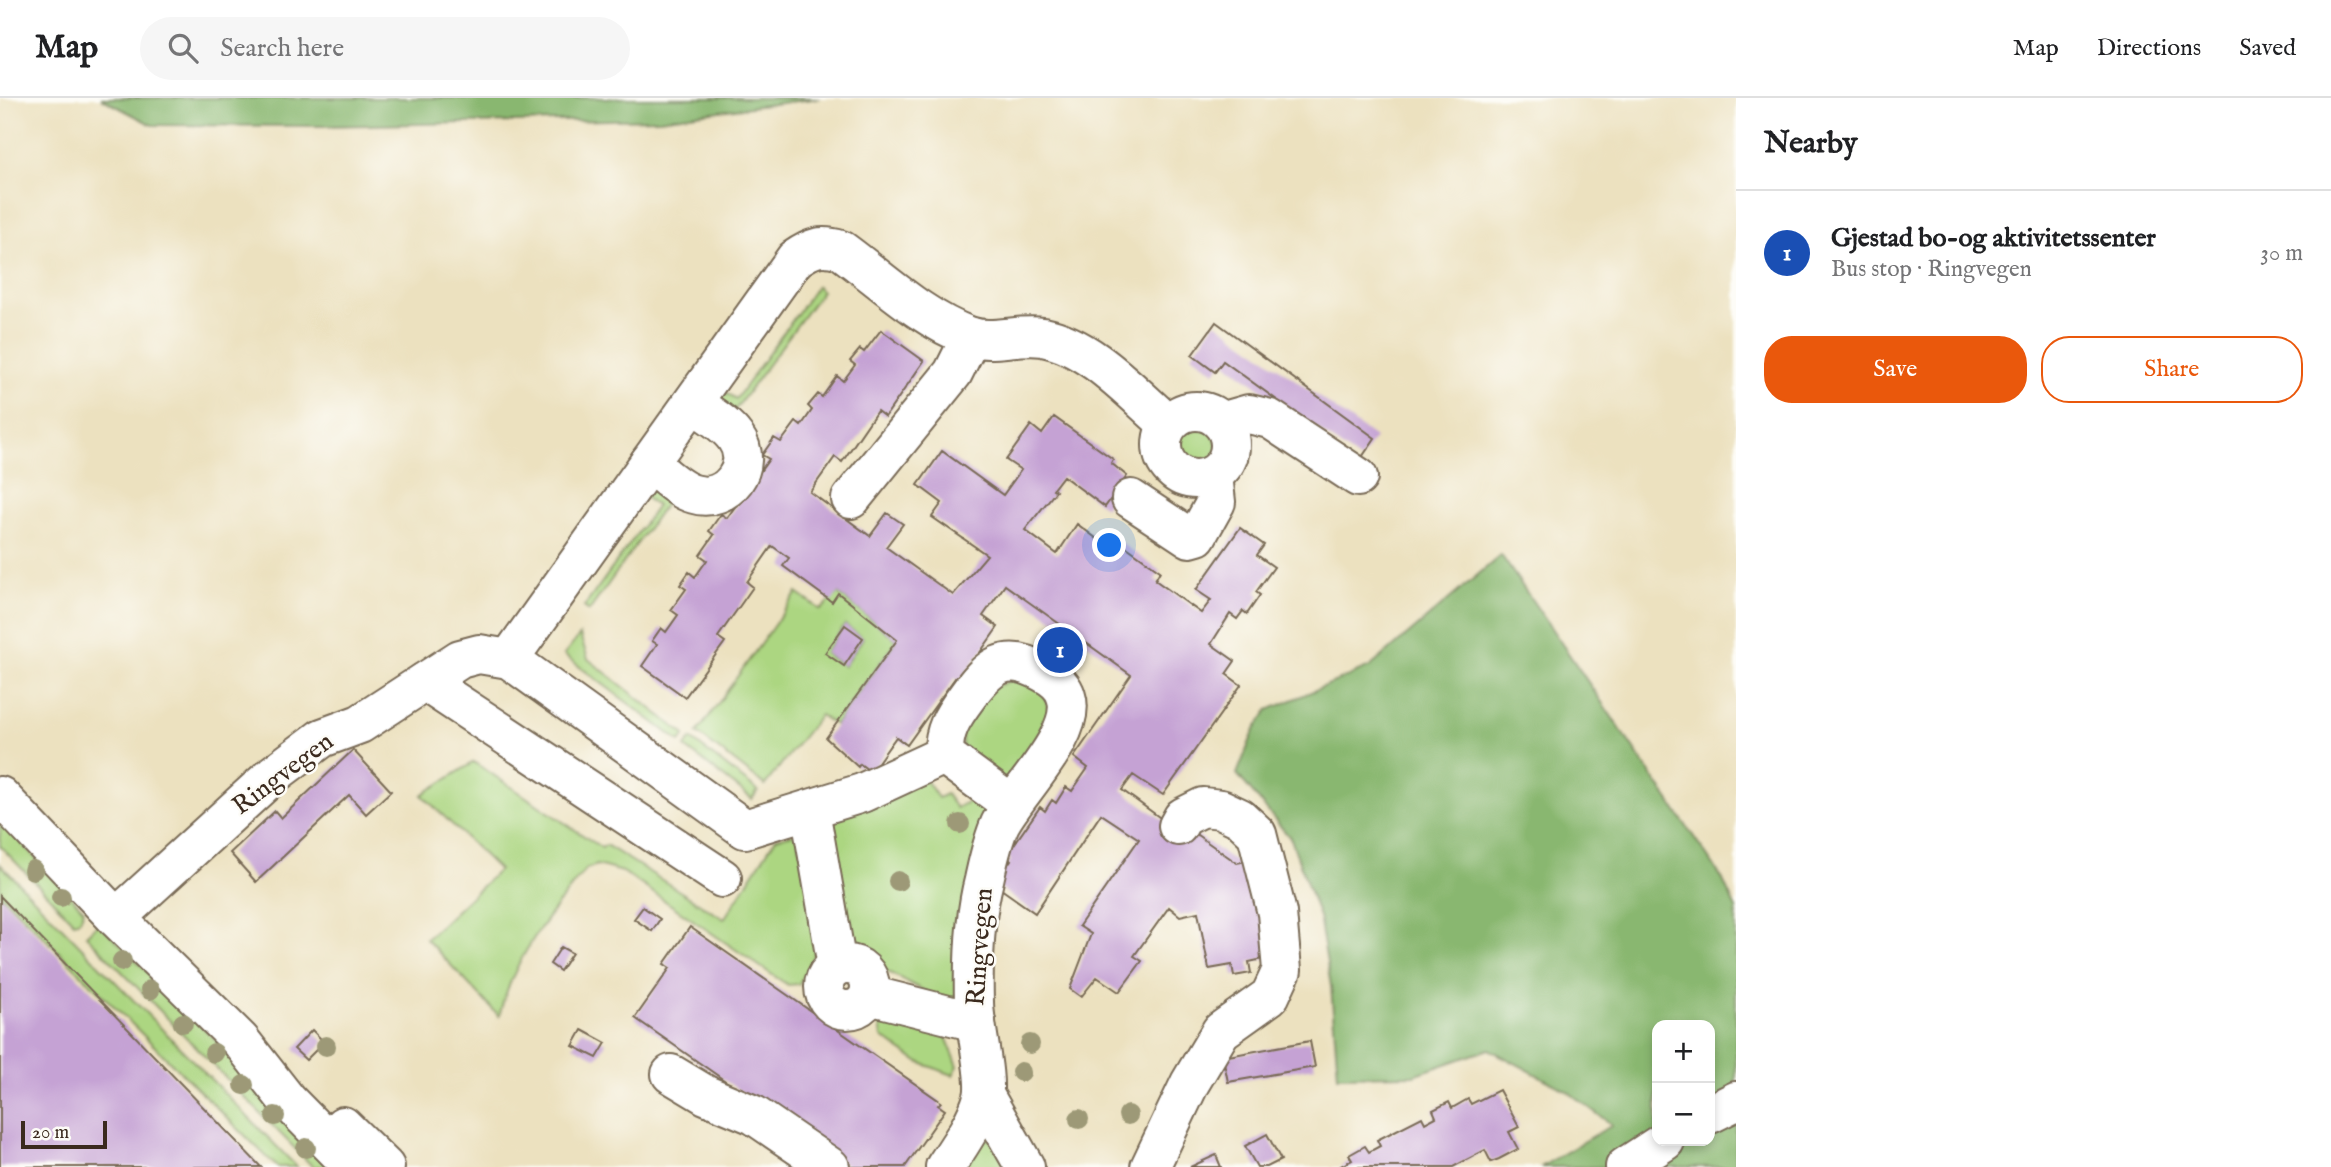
<!DOCTYPE html>
<meta charset="utf-8">
<style>
body{margin:0;font-family:"IM FELL English",serif;background:#f6f6f6;color:#202124}
.controls{position:absolute;right:21px;bottom:21px;display:grid;overflow:hidden;border-radius:14px;box-shadow:0 4px 10px #0003}
.controls button{width:63px;height:63px;display:grid;place-items:center;padding:0;border:0;border-bottom:2px solid #e0e0e0;background:#fff;color:#202124;font:35px sans-serif}
.scale{position:absolute;left:21px;bottom:18px;width:86px;box-sizing:border-box;padding-left:7px;border:4px solid #3b2a1e;border-top:0;font-size:19px;line-height:24px;white-space:nowrap;color:#3b2a1e;-webkit-text-stroke:5px #fdfcf7;paint-order:stroke}
.you{position:absolute;left:1110px;top:448px;width:24px;height:24px;margin:-18px;border:5px solid #fff;border-radius:50%;background:#1a73e8;box-shadow:0 0 0 10px #1a73e833}
.badge{display:grid;place-items:center;width:46px;height:46px;border-radius:50%;background:#ea580c;color:#fff;font-size:23px;font-weight:700}
.pin{position:absolute;translate:-50% -50%;border:4px solid #fff;box-shadow:0 2px 7px #0006}
.list{margin:0;padding:0;list-style:none}
h2{display:flex;justify-content:space-between;align-items:center;height:91px;margin:0;padding:0 28px;font-size:30px}
h2 small{font-size:23px;font-weight:400;color:#757577}
.list li{display:grid;grid-template-columns:46px 1fr auto;gap:21px;align-items:center;box-sizing:border-box;height:126px;padding:0 28px;border-top:2px solid #e0e0e0}
.list b{display:block;font-size:26px;white-space:nowrap}
.list p{margin:0;font-size:23px;white-space:nowrap;color:#757577}
.list em{font-size:23px;font-style:normal;color:#757577}
.actions{display:flex;gap:14px;padding:21px 28px}
.actions a{flex:1;padding:16px 0;border:2px solid #ea580c;border-radius:28px;text-align:center;font-size:24px;color:#ea580c}
.actions .main{background:#ea580c;color:#fff}
.icon{flex:none;width:38px;height:38px;fill:none;stroke:currentColor;stroke-width:2;stroke-linecap:round;stroke-linejoin:round}
.map{position:relative;flex:none;width:1736px;height:1069px;overflow:hidden}
header{display:flex;align-items:center;gap:42px;box-sizing:border-box;height:98px;padding:0 35px;background:#fff;border-bottom:2px solid #e0e0e0}
header strong{font-size:33px}
nav{display:flex;gap:38px;margin-inline-start:auto;font-size:24px}
.search{width:490px;height:63px;background:#f6f6f6;display:flex;align-items:center;gap:18px;box-sizing:border-box;padding:0 24px;border-radius:38px;color:#757577;font-size:26px}
main{display:flex}
aside{flex:1;background:#fff}
.map>svg:first-child{display:block}
</style>
<header>
<strong>Map</strong>
<div class="search"><svg class="icon" aria-label="search" viewBox="0 0 24 24"><circle cx="10" cy="10" r="6"/><path d="M15 15l6 6"/></svg>Search here</div>
<nav><a>Map</a><a>Directions</a><a>Saved</a></nav>
</header>
<main>
<div class="map">
<svg width="1736" height="1069" viewBox="0 0 1736 1069">
<rect width="100%" height="100%" fill="#fdfcf7"/>
<filter id="ink" filterUnits="userSpaceOnUse"><feTurbulence type="fractalNoise" baseFrequency=".0143" numOctaves="2"/><feDisplacementMap in="SourceGraphic" scale="14" xChannelSelector="R" yChannelSelector="G"/><feConvolveMatrix kernelMatrix="1 2 1 2 8 2 1 2 1" color-interpolation-filters="sRGB"/></filter>
<filter id="wash" filterUnits="userSpaceOnUse"><feTurbulence type="fractalNoise" baseFrequency=".00686" numOctaves="4" result="noise"/><feDisplacementMap in="SourceGraphic" scale="28" xChannelSelector="R" yChannelSelector="G"/><feGaussianBlur stdDeviation="1.57" result="paint"/><feColorMatrix in="noise" values="0 0 0 0 0 0 0 0 0 0 0 0 0 0 0 0 0 1.4 0 .05"/><feComposite in="paint" operator="in"/></filter>
<g filter="url(#wash)">
<rect width="100%" height="100%" fill="#ece1bf"/>
<g fill="#acd681" stroke="#748050" stroke-width="2" fill-rule="evenodd">
<path d="M 817,188 L 822,193 L 729,320 L 718,306 L 718,289 L 736,301 Z"/>
<circle cx="1196" cy="349" r="21"/>
<path d="M 647,391 L 673,395 L 589,513 L 584,509 L 657,408 L 640,396 Z"/>
<path d="M 797,495 L 821,512 L 838,495 L 897,542 L 835,627 L 820,617 L 765,687 L 697,635 ZM 845,527 L 863,540 L 844,568 L 825,555 Z"/>
<path d="M 580,537 L 588,561 L 685,637 L 680,644 L 564,557 Z"/>
<path d="M 1014,581 L 1042,592 L 1053,621 L 1020,677 L 1001,683 L 963,657 L 961,629 L 987,592 Z"/>
<path d="M 691,641 L 758,693 L 752,701 L 685,649 Z"/>
<path d="M 474,664 L 602,750 L 606,747 L 724,821 L 776,740 L 797,735 L 819,837 L 812,861 L 799,886 L 788,887 L 771,876 L 623,774 L 597,767 L 586,771 C 549,816 513,861 499,918 L 426,841 L 499,772 L 422,697 Z"/>
<path d="M 926,682 L 938,700 L 946,696 L 956,710 L 975,700 L 985,709 L 987,716 L 965,895 L 945,904 L 848,853 L 824,717 Z"/>
<path d="M 0,722 L 84,812 L 80,822 L 74,824 L 0,748 Z"/>
<path d="M 0,766 L 297,1069 L 277,1069 L 0,796 Z"/>
<path d="M 99,825 L 341,1069 L 313,1069 L 86,837 Z"/>
<path d="M 884,921 L 910,922 L 942,929 L 958,968 L 953,977 L 918,964 L 882,939 L 880,926 Z"/>
<path d="M 980,1031 L 1016,1069 L 961,1069 Z"/>
</g>
<g fill="#89b76f" stroke="#627046" stroke-width="2" fill-rule="evenodd">
<path d="M 101,0 L 820,0 L 659,21 L 321,28 L 152,27 Z"/>
<path d="M 1501,457 L 1722,780 L 1736,811 L 1736,1069 L 1541,1069 L 1612,1027 L 1567,993 L 1489,951 L 1414,977 L 1338,978 L 1331,888 L 1319,819 L 1291,741 L 1237,676 L 1254,633 L 1268,612 L 1370,569 ZM 1657,927 L 1710,927 L 1710,1043 L 1657,1043 Z"/>
</g>
<g id="blocks">
<g fill="#c5a2d4">
<path d="M 1216,224 L 1375,340 L 1360,362 L 1223,263 L 1215,274 L 1192,257 Z"/>
<path d="M 881,232 L 924,263 L 885,319 L 877,313 L 842,364 L 835,359 L 810,394 L 870,438 L 887,415 L 903,426 L 886,449 L 953,497 L 987,457 L 932,419 L 942,405 L 918,387 L 942,353 L 1003,397 L 1021,372 L 1006,362 L 1031,327 L 1042,336 L 1054,319 L 1113,361 L 1111,365 L 1127,378 L 1105,409 L 1063,378 L 1053,391 L 1056,393 L 1025,432 L 1057,456 L 1077,426 L 1100,443 L 1106,434 L 1160,473 L 1155,482 L 1201,515 L 1211,502 L 1196,492 L 1240,430 L 1264,447 L 1257,457 L 1274,469 L 1256,494 L 1260,497 L 1247,516 L 1243,513 L 1237,521 L 1230,516 L 1211,546 L 1235,563 L 1226,576 L 1241,587 L 1163,697 L 1133,677 L 1122,692 L 1185,738 L 1190,732 L 1237,765 L 1251,762 L 1272,859 L 1249,864 L 1251,875 L 1234,878 L 1232,867 L 1209,871 L 1198,814 L 1180,818 L 1169,809 L 1134,858 L 1142,863 L 1119,894 L 1097,879 L 1081,899 L 1070,891 L 1091,836 L 1079,828 L 1139,741 L 1101,716 L 1035,815 L 994,786 L 1011,762 L 1006,758 L 1040,709 L 1045,713 L 1052,702 L 1056,705 L 1066,689 L 1072,693 L 1088,670 L 1074,659 L 1131,577 L 1005,487 L 983,518 L 998,529 L 960,583 L 955,580 L 907,647 L 896,639 L 871,674 L 860,666 L 858,669 L 826,640 L 897,542 L 838,495 L 832,504 L 783,468 L 789,460 L 772,448 L 747,484 L 753,489 L 718,539 L 725,544 L 685,599 L 642,568 L 657,546 L 652,543 L 661,530 L 666,534 L 678,517 L 671,512 L 686,491 L 680,487 L 689,474 L 695,479 L 707,462 L 700,457 L 714,437 L 709,433 L 721,416 L 727,420 L 769,361 L 762,357 L 774,340 L 781,344 L 796,324 L 801,328 L 812,312 L 808,308 L 818,296 L 822,299 L 837,278 L 843,283 L 855,267 L 850,263 L 860,251 L 864,254 Z"/>
<path d="M 845,527 L 863,540 L 844,568 L 825,555 Z"/>
<path d="M 353,652 L 391,693 L 366,716 L 349,697 L 256,784 L 230,755 L 275,713 L 281,720 Z"/>
<path d="M 0,798 L 261,1069 L 0,1069 Z"/>
<path d="M 643,809 L 660,821 L 652,833 L 634,821 Z"/>
<path d="M 690,829 L 941,1004 L 938,1007 L 945,1012 L 905,1069 L 849,1069 L 635,920 L 670,870 L 664,866 Z"/>
<path d="M 561,849 L 572,855 L 560,873 L 550,866 Z"/>
<path d="M 312,932 L 324,944 L 306,962 L 294,951 Z"/>
<path d="M 582,932 L 606,945 L 597,960 L 573,948 Z"/>
<path d="M 1310,943 L 1315,969 L 1228,984 L 1223,959 Z"/>
<path d="M 1499,992 L 1519,1029 L 1509,1034 L 1518,1051 L 1499,1061 L 1491,1064 L 1485,1052 L 1453,1069 L 1339,1069 L 1352,1062 L 1349,1057 L 1365,1048 L 1369,1054 L 1380,1048 L 1377,1042 L 1422,1019 L 1425,1025 L 1436,1019 L 1433,1012 L 1449,1004 L 1452,1010 L 1468,1001 L 1471,1006 Z"/>
<path d="M 1267,1036 L 1281,1062 L 1267,1069 L 1257,1069 L 1245,1048 Z"/>
<path d="M 1216,1057 L 1221,1069 L 1190,1069 Z"/>
</g>
</g>
</g>
<g filter="url(#ink)">
<use href="#blocks" fill-opacity="0" stroke="#796a56" stroke-width="2"/>
<g fill="none" stroke-linecap="round" stroke-linejoin="round">
<defs>
<g id="minor">
<circle cx="1196" cy="347" r="34"/>
<path d="M 1221,324 L 1249,316 L 1270,321 L 1358,379"/>
<path d="M 649,365 C 662,375 678,392 694,396 C 727,406 756,368 735,339 C 725,325 706,315 693,305"/>
<path d="M 851,401 L 953,275 L 971,239"/>
<path d="M 1131,401 L 1190,440 L 1197,438 L 1216,404 L 1213,377"/>
<path d="M 509,561 L 795,161 C 812,149 821,146 841,152 C 881,181 922,221 969,238 C 992,246 1018,235 1043,239 C 1091,248 1132,295 1168,326"/>
<path d="M 425,584 L 722,780"/>
<path d="M 944,657 C 943,633 952,619 966,600 C 988,569 1005,552 1044,575 C 1053,580 1063,588 1066,598 C 1079,635 1017,693 1000,726 C 992,744 988,764 984,782 C 974,820 973,865 974,904 C 974,927 988,980 983,999 C 976,1024 959,1048 945,1069"/>
<path d="M 944,657 L 1012,707"/>
<path d="M 810,712 L 837,868"/>
<path d="M 116,820 L 274,676 L 322,640 L 360,626 L 460,561 L 479,556 L 509,561 L 745,731 L 862,695 L 944,657"/>
<circle cx="847" cy="889" r="23"/>
<path d="M 869,897 L 976,924"/>
<path d="M 671,976 L 706,997 L 754,1017 L 830,1069"/>
<path d="M 984,997 L 1025,1069"/>
<path d="M 1710,1016 L 1736,1003"/>
<path d="M 1150,1069 L 1190,985 L 1221,933 L 1270,898 L 1282,872 L 1277,815 L 1257,736 L 1240,720 L 1221,711 L 1203,709 L 1183,719 L 1178,728"/>
<path d="M 1625,1069 L 1665,1043"/>
</g>
<g id="major">
<path d="M 0,698 L 116,820 L 240,942 L 287,1002 L 353,1069"/>
<path d="M 343,1028 L 385,1069"/>
</g>
</defs>
<use href="#minor" stroke="#796a56" stroke-width="42"/>
<use href="#major" stroke="#796a56" stroke-width="42"/>
<use href="#minor" stroke="#fff" stroke-width="38"/>
<use href="#major" stroke="#fff" stroke-width="38"/>
</g>
<g fill="#9d9977">
<circle cx="960" cy="726" r="10"/>
<circle cx="33" cy="772" r="10"/>
<circle cx="898" cy="783" r="10"/>
<circle cx="61" cy="799" r="10"/>
<circle cx="122" cy="863" r="10"/>
<circle cx="150" cy="892" r="10"/>
<circle cx="183" cy="925" r="10"/>
<circle cx="1030" cy="946" r="10"/>
<circle cx="326" cy="948" r="10"/>
<circle cx="214" cy="955" r="10"/>
<circle cx="1021" cy="974" r="10"/>
<circle cx="244" cy="987" r="10"/>
<circle cx="1128" cy="1017" r="10"/>
<circle cx="275" cy="1018" r="10"/>
<circle cx="1079" cy="1021" r="10"/>
<circle cx="306" cy="1050" r="10"/>
</g>
</g>
<g text-anchor="middle" dominant-baseline="central" stroke-width="5" stroke-linejoin="round" paint-order="stroke">
<g font-size="26" fill="#3b2a1e" stroke="#fdfcf7">
<text transform="translate(283 676) rotate(-37)">Ringvegen</text>
<text transform="translate(980 849) rotate(-86)">Ringvegen</text>
</g>
</g>
</svg>
<div class="controls">
<button>+</button>
<button>−</button>
</div>
<div class="scale">20 m</div>
<div class="you"></div>
<div class="pin badge" style="left:1060px;top:552px;background:#1a4fb4">1</div>
</div>
<aside>
<h2>Nearby<small></small></h2>
<ul class="list">
<li><span class="badge" style="background:#1a4fb4">1</span><div><b>Gjestad bo-og aktivitetssenter</b><p>Bus stop · Ringvegen</p></div><em>30 m</em></li>
</ul>
<div class="actions"><a class="main">Save</a><a>Share</a></div>
</aside>
</main>
